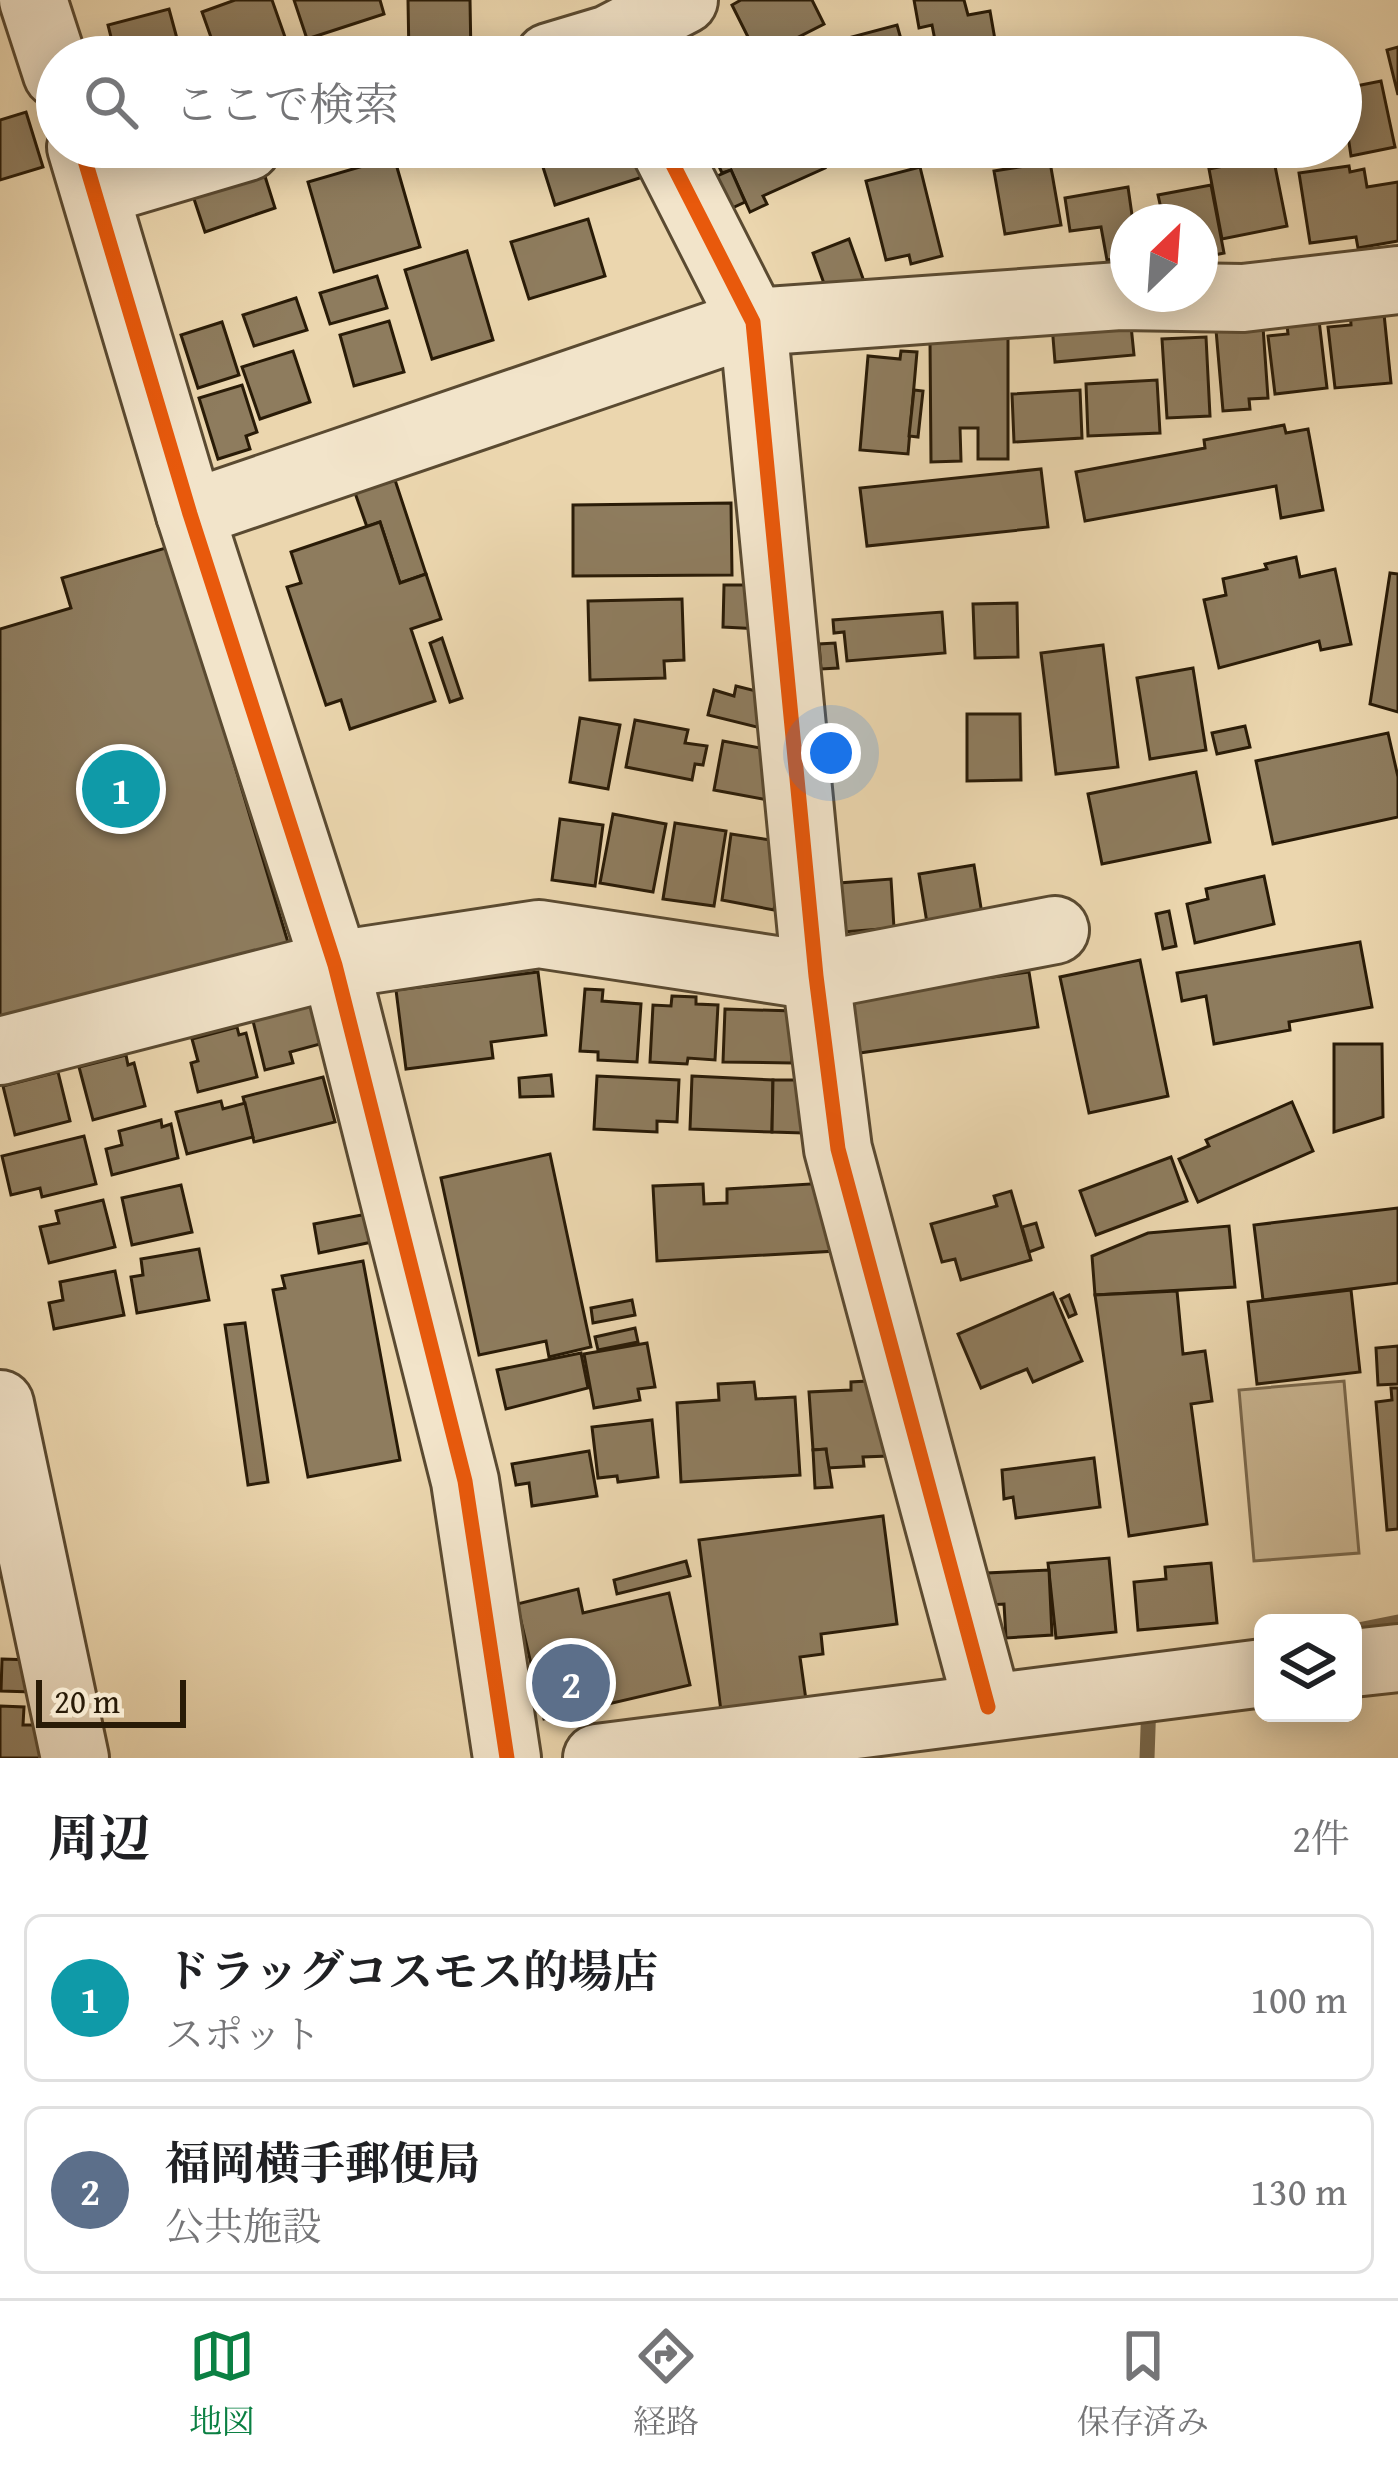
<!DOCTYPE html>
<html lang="ja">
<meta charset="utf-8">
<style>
body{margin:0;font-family:"Gentium Book Plus","Noto Serif JP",serif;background:#f6f6f6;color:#202124}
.controls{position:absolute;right:36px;bottom:36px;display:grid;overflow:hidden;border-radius:18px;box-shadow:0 6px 30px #0003}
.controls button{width:108px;height:108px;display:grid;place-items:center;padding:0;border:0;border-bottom:3px solid #e0e0e0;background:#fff;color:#202124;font:60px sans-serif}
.compass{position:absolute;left:1110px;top:204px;width:108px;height:108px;border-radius:50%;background:#fff;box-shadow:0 6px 30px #0003;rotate:25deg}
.scale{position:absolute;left:36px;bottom:30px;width:150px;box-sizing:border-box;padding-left:12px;border:6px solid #291b07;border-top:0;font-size:33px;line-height:42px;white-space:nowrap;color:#291b07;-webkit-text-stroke:9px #f2e4ca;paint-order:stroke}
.you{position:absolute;left:831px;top:753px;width:42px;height:42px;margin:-30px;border:9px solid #fff;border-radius:50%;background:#1a73e8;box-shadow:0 0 0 18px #1a73e833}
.badge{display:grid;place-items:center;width:78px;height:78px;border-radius:50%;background:#0b8043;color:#fff;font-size:39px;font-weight:700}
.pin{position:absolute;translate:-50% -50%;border:6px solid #fff;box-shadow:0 3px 12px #0006}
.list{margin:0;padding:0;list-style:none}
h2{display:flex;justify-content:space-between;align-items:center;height:156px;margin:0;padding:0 48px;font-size:51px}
h2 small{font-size:39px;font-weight:400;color:#757577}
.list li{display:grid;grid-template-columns:78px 1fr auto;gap:36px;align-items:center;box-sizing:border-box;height:168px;margin:0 24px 24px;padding:0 24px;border:3px solid #e0e0e0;border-radius:18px}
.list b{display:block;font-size:45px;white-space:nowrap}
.list p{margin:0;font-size:39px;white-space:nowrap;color:#757577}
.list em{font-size:39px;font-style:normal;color:#757577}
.icon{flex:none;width:66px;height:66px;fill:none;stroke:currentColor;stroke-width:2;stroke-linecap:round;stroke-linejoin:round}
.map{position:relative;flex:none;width:1398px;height:1758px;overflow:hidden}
.search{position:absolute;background:#fff;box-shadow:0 6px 30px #0003;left:36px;right:36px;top:36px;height:132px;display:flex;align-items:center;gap:30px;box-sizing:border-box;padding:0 42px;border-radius:66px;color:#757577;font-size:45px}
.sheet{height:540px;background:#fff}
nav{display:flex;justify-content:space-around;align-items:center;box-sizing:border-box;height:168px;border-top:3px solid #e0e0e0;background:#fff;font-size:33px;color:#757577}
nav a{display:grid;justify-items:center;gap:6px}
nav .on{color:#0b8043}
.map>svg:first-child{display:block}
</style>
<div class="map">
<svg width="1398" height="1758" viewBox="0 0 1398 1758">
<rect width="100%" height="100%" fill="#ebd6ae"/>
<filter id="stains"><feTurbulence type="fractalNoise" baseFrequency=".00167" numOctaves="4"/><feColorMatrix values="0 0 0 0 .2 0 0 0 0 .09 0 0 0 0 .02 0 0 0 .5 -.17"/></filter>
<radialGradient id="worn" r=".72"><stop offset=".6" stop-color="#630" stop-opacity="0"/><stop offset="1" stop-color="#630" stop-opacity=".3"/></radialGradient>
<path fill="#cab692" stroke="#7a684c" stroke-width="3" d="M 1344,1381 L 1359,1553 L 1254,1561 L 1239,1390 Z"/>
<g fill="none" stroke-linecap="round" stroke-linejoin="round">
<g stroke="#766549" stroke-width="15">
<path d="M 1353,1631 L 1398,1622"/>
<path d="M 1147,1758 L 1149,1701"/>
</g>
</g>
<g fill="#8e7c5e" stroke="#291b07" stroke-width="3">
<path d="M 235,0 L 272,0 L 292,57 L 218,57 L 202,12 Z"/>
<path d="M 294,0 L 380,0 L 384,14 L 307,39 Z"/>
<path d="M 408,0 L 470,0 L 471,57 L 409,57 Z"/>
<path d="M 741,0 L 812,0 L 824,24 L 769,52 L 761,38 L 751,43 L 732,5 Z"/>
<path d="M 914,0 L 964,0 L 968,15 L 990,11 L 998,57 L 968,57 L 967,51 L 938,56 L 932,25 L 919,28 Z"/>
<path d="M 169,9 L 182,57 L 116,57 L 108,25 Z"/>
<path d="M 897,25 L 906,57 L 828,57 L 852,51 L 848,38 Z"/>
<path d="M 697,44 L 704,57 L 674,57 Z"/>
<path d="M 1398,47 L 1398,95 L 1387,50 Z"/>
<path d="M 1381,81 L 1395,147 L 1351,156 L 1341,89 Z"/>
<path d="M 26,112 L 43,167 L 0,180 L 0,120 Z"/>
<path d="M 550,147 L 644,147 L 652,174 L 555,205 L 542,164 L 554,160 Z"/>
<path d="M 710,147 L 816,147 L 825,168 L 763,196 L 767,204 L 750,212 L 731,170 L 722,173 Z"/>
<path d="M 1273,156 L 1287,226 L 1222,239 L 1209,169 Z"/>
<path d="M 394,157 L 420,247 L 334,272 L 308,182 Z"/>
<path d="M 1050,162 L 1061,225 L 1005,234 L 994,171 Z"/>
<path d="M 1349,166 L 1350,172 L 1364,169 L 1367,187 L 1398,182 L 1398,241 L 1358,248 L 1356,237 L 1310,243 L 1299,173 Z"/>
<path d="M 920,167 L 942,256 L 911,264 L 909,255 L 886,260 L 866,181 Z"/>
<path d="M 263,170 L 275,208 L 205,232 L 192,193 Z"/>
<path d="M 731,170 L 745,202 L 730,209 L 715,177 Z"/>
<path d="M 1211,185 L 1224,253 L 1200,258 L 1200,222 L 1164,222 L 1158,195 Z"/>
<path d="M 1128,187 L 1133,222 L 1128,222 L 1128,257 L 1107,260 L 1101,227 L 1070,231 L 1065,198 Z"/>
<path d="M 588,219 L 605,276 L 529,299 L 511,242 Z"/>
<path d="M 849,239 L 866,287 L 826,289 L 813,253 Z"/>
<path d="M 467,251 L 493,340 L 432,359 L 405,270 Z"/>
<path d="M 377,276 L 387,308 L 330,324 L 320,293 Z"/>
<path d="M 296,298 L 307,330 L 254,346 L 243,315 Z"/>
<path d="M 1383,304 L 1391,383 L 1335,388 L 1328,327 L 1351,325 L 1350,308 Z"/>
<path d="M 1129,306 L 1134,355 L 1055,362 L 1052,325 Z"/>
<path d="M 1318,312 L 1327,388 L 1275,394 L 1268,336 L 1288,334 L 1286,316 Z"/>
<path d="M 389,321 L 404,372 L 354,386 L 340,335 Z"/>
<path d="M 222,322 L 239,375 L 198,388 L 181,335 Z"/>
<path d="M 1263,327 L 1268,398 L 1249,399 L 1250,409 L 1223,411 L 1216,330 Z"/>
<path d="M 982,330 L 1008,330 L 1008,459 L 978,459 L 978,428 L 960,428 L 961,461 L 931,462 L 930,340 L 981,340 Z"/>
<path d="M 1206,337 L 1210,416 L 1167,418 L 1162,339 Z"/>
<path d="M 293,351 L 310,402 L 260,419 L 242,367 Z"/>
<path d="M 901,351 L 917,352 L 908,454 L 860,450 L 868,356 L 900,359 Z"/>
<path d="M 1157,380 L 1160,433 L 1088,436 L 1086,384 Z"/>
<path d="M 242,385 L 257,432 L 246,436 L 250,449 L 218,459 L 199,398 Z"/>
<path d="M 914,390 L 923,391 L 918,437 L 909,436 Z"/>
<path d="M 1080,390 L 1082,438 L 1014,442 L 1012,394 Z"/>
<path d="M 1284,425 L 1286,433 L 1308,429 L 1323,510 L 1281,518 L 1276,486 L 1085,521 L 1076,472 L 1205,448 L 1204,440 Z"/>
<path d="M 1041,469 L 1048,527 L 867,546 L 860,488 Z"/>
<path d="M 395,480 L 426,574 L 400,583 L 380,522 L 367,527 L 355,493 Z"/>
<path d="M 731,503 L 732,575 L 573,576 L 573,505 Z"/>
<path d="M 380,522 L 400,583 L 426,574 L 441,619 L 411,629 L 435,701 L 350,729 L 341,700 L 326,705 L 287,587 L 301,583 L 291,552 Z"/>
<path d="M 169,547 L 290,949 L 0,1035 L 0,629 L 71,608 L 62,578 Z"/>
<path d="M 1296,557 L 1300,577 L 1335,569 L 1351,644 L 1321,650 L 1319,641 L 1219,668 L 1204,600 L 1226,595 L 1223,579 L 1267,569 L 1265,564 Z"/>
<path d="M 1390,573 L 1398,574 L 1398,712 L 1370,704 Z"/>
<path d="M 724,585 L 761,585 L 760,629 L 723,627 Z"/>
<path d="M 682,599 L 684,660 L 664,661 L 665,678 L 590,680 L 588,601 Z"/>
<path d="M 1017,603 L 1018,657 L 975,658 L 973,604 Z"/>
<path d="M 942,612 L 945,653 L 847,661 L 844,632 L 834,633 L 833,620 Z"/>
<path d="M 442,638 L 462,698 L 450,702 L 430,643 Z"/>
<path d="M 835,643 L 838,668 L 821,669 L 819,644 Z"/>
<path d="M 1103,645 L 1118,767 L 1056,774 L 1041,653 Z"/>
<path d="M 1193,668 L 1206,750 L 1150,759 L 1137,678 Z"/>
<path d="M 736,686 L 776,696 L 773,731 L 708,715 L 714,690 L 734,696 Z"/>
<path d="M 967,714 L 1020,714 L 1021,780 L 967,781 Z"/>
<path d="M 580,718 L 620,725 L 608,789 L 570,782 Z"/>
<path d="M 635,720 L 688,730 L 685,743 L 707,746 L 703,765 L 695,764 L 692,780 L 626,767 Z"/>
<path d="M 1245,726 L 1250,747 L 1217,754 L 1212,733 Z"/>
<path d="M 1388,733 L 1398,777 L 1398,817 L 1273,844 L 1256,761 Z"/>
<path d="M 723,741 L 781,752 L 773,801 L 714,790 Z"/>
<path d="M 1196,772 L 1210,842 L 1102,864 L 1088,794 Z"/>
<path d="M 613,814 L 666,824 L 653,892 L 600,883 Z"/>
<path d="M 560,819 L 603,825 L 595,886 L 552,880 Z"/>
<path d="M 675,823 L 726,831 L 714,906 L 663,899 Z"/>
<path d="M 731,834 L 784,842 L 774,910 L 722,900 Z"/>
<path d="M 974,865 L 983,920 L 928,929 L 919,874 Z"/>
<path d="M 1264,876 L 1274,924 L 1195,943 L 1187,904 L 1208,899 L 1206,889 Z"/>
<path d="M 891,879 L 894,928 L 830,933 L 826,884 Z"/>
<path d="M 1169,911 L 1176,946 L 1163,949 L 1156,914 Z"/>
<path d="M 1360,942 L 1372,1007 L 1289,1022 L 1290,1030 L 1214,1044 L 1206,996 L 1182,1001 L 1177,973 Z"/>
<path d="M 1140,960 L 1168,1096 L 1089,1113 L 1060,977 Z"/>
<path d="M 538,972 L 546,1035 L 491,1042 L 493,1058 L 406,1069 L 396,990 Z"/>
<path d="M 1029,972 L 1038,1027 L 846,1055 L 838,999 Z"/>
<path d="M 585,989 L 603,990 L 602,1001 L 641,1004 L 637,1062 L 598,1060 L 598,1052 L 580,1051 Z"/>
<path d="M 672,996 L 696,997 L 696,1004 L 718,1005 L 715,1060 L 688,1058 L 687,1064 L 650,1062 L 653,1005 L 671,1006 Z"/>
<path d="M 314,1002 L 324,1043 L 290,1052 L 293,1063 L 265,1070 L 252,1017 Z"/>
<path d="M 725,1009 L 794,1011 L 792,1063 L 723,1062 Z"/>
<path d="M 237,1027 L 239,1035 L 246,1033 L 257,1077 L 198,1092 L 191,1063 L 198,1061 L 192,1039 Z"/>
<path d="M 1334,1044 L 1382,1044 L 1383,1117 L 1334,1132 Z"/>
<path d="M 126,1055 L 128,1065 L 134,1063 L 145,1106 L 93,1120 L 79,1067 Z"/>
<path d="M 58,1072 L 70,1121 L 15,1135 L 3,1086 Z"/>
<path d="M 551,1075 L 553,1096 L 520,1097 L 519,1078 Z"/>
<path d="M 597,1076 L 679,1080 L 677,1122 L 657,1121 L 657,1132 L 594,1129 Z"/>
<path d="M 692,1076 L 773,1080 L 772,1132 L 690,1129 Z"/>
<path d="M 323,1077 L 335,1122 L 254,1142 L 243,1097 Z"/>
<path d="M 773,1080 L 806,1080 L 803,1133 L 772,1132 Z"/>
<path d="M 221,1101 L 223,1109 L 245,1103 L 253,1137 L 187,1154 L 176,1112 Z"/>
<path d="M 1292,1102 L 1313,1151 L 1198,1202 L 1179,1159 L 1209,1146 L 1206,1140 Z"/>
<path d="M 161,1120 L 162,1127 L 171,1124 L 178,1158 L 112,1175 L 106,1149 L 122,1145 L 119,1131 Z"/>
<path d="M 84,1136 L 96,1184 L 42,1197 L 40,1188 L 11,1195 L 2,1156 Z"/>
<path d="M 550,1154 L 591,1347 L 549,1357 L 546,1341 L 479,1355 L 441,1178 Z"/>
<path d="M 1171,1157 L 1187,1201 L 1096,1235 L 1080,1191 Z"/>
<path d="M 826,1183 L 836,1251 L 657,1261 L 653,1186 L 703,1184 L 704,1204 L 727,1203 L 727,1189 Z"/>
<path d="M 181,1185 L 192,1232 L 132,1245 L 122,1198 Z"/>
<path d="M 1011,1191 L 1031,1260 L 961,1280 L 955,1259 L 942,1262 L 931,1224 L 997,1206 L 994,1196 Z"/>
<path d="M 103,1200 L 115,1247 L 49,1263 L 40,1227 L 59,1223 L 56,1211 Z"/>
<path d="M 1398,1208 L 1398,1283 L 1263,1300 L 1254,1225 Z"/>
<path d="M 367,1214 L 372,1242 L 319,1253 L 314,1224 Z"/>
<path d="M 1036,1223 L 1043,1247 L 1029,1252 L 1022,1227 Z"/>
<path d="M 1229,1226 L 1235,1287 L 1095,1295 L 1092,1256 L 1148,1233 Z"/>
<path d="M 199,1249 L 209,1300 L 137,1313 L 131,1277 L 143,1275 L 141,1259 Z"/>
<path d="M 363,1261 L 400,1460 L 308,1477 L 273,1290 L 285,1288 L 282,1276 Z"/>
<path d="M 115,1271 L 124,1315 L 54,1329 L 49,1303 L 63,1300 L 60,1282 Z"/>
<path d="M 1351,1290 L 1360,1372 L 1257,1384 L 1248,1302 Z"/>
<path d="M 1177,1291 L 1183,1354 L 1205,1351 L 1212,1401 L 1191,1404 L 1207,1524 L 1129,1536 L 1095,1295 Z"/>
<path d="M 1053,1293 L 1082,1361 L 1033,1382 L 1027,1369 L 981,1388 L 958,1334 Z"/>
<path d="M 1069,1295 L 1076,1314 L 1069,1317 L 1061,1299 Z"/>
<path d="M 632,1300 L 635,1315 L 593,1323 L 591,1308 Z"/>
<path d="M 245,1323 L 268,1482 L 248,1485 L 225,1325 Z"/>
<path d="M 635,1328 L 638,1342 L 598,1350 L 595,1337 Z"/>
<path d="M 647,1343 L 655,1387 L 638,1389 L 640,1400 L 594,1408 L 584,1354 Z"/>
<path d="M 1398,1346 L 1398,1384 L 1378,1385 L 1376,1348 Z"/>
<path d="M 581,1353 L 588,1388 L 506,1409 L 497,1370 Z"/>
<path d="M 884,1380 L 888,1456 L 863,1457 L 864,1466 L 827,1468 L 826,1449 L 813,1450 L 809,1392 L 851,1390 L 851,1382 Z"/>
<path d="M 754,1382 L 756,1399 L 795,1397 L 800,1475 L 681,1482 L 677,1403 L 719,1400 L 718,1384 Z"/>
<path d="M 1391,1388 L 1398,1388 L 1398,1529 L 1387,1530 L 1376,1402 L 1392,1400 Z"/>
<path d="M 652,1420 L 658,1477 L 618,1482 L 617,1476 L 598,1478 L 592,1427 Z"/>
<path d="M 826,1449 L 832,1487 L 815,1488 L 813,1450 Z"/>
<path d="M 589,1451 L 597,1496 L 532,1506 L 529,1483 L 516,1485 L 512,1464 Z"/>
<path d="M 1094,1458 L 1100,1507 L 1016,1518 L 1013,1497 L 1004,1499 L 1002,1470 Z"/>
<path d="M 883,1516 L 897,1624 L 821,1634 L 823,1654 L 800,1657 L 806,1700 L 721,1711 L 699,1540 Z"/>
<path d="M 1109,1558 L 1116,1632 L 1056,1638 L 1048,1563 Z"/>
<path d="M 686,1561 L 690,1576 L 617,1594 L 614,1580 Z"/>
<path d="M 1211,1563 L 1217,1623 L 1138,1630 L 1134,1582 L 1166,1579 L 1165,1567 Z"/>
<path d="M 1049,1570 L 1052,1635 L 1006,1638 L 1004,1604 L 989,1605 L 987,1573 Z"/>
<path d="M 578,1589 L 583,1613 L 669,1593 L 690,1685 L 544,1719 L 517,1604 Z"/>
<path d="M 2,1659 L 33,1660 L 32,1692 L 1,1691 Z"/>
<path d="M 0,1706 L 24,1707 L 23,1725 L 41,1725 L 40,1754 L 49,1754 L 49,1758 L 0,1758 Z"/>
</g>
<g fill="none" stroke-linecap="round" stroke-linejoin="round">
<defs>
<g id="minor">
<path d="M 33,0 L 57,74"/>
<path d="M 549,57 L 609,39 L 684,0"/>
<path d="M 81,147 L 190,514 L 335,965 L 465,1481 L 507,1758"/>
<path d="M 664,147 L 753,322 L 816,976 L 838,1149 L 988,1707"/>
<path d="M 95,192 L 247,147"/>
<path d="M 190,514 L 753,322 L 1120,296 L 1243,298 L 1398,280"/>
<path d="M 0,1051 L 335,965 L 539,934 L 816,976 L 1055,930"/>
<path d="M 0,1404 L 75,1758"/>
<path d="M 1353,1663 L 1398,1658"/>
<path d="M 597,1758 L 1263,1673"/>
</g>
</defs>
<use href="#minor" stroke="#5a4a31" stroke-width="72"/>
<use href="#minor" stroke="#f2e4ca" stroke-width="66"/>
<defs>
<g id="cycleway">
<path d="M 81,147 L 190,514 L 335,965 L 465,1481 L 507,1758"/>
<path d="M 664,147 L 753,322 L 816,976 L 838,1149 L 988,1707"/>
</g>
</defs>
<use href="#cycleway" stroke="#f2e4ca" stroke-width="22"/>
<use href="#cycleway" stroke="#e8590c" stroke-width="15"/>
</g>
<rect width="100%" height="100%" filter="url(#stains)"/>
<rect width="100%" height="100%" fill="url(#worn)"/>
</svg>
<div class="controls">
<button><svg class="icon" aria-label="layers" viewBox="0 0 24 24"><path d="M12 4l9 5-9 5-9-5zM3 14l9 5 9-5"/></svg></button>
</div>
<svg class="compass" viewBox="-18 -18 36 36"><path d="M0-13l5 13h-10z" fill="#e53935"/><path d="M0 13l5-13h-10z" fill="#757577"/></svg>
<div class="scale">20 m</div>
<div class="you"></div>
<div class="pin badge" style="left:121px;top:789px;background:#0f9aa8">1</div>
<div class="pin badge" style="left:571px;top:1683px;background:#5c6f8a">2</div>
<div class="search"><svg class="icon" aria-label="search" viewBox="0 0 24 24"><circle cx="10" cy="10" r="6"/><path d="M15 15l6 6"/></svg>ここで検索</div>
</div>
<section class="sheet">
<h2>周辺<small>2件</small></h2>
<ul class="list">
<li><span class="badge" style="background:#0f9aa8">1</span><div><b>ドラッグコスモス的場店</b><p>スポット</p></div><em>100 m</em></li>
<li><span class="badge" style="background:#5c6f8a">2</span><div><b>福岡横手郵便局</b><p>公共施設</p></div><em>130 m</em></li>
</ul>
</section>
<nav>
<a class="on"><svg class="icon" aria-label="map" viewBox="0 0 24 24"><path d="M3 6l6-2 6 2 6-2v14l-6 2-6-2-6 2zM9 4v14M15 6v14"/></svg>地図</a>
<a><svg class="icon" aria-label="directions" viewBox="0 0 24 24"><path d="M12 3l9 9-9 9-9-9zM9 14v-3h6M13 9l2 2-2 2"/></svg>経路</a>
<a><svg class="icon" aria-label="saved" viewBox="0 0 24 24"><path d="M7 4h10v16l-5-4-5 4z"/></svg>保存済み</a>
</nav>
